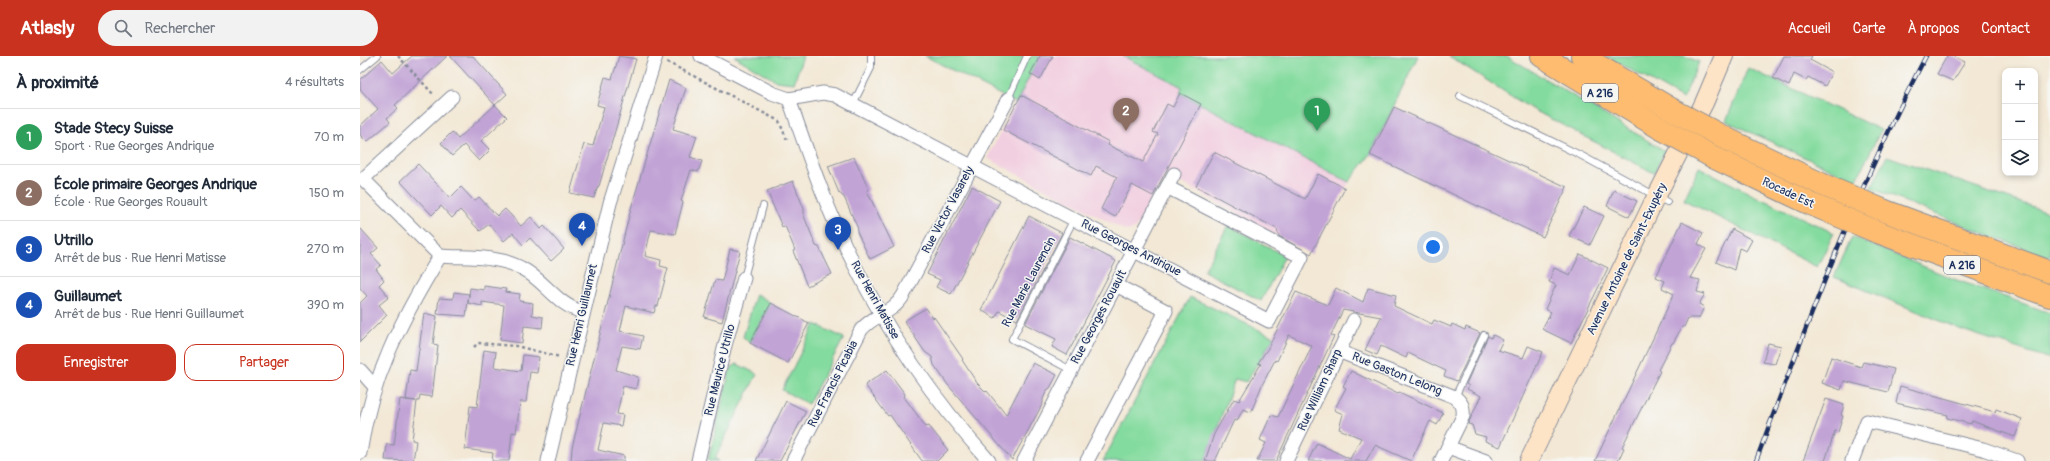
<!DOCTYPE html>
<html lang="fr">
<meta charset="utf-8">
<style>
body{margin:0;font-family:Pangolin,sans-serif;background:#f2f2f3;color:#1f2937}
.controls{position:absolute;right:12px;top:12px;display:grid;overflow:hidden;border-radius:8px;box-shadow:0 2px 6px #0003}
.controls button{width:36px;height:36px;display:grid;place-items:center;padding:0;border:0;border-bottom:1px solid #e0e1e3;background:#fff;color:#1f2937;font:20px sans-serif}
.you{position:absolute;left:1073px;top:191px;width:14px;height:14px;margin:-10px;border:3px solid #fff;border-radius:50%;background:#1a73e8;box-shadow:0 0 0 6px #1a73e833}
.badge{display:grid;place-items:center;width:26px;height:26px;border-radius:50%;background:#c8321e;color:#fff;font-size:13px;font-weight:700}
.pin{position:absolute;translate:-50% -33px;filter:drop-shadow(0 1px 2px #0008)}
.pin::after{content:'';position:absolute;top:21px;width:14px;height:12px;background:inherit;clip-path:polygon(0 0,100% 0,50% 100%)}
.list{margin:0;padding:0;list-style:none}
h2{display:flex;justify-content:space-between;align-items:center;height:52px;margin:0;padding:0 16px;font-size:17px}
h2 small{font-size:13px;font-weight:400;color:#747a83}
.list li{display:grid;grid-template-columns:26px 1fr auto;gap:12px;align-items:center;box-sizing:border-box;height:56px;padding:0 16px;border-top:1px solid #e0e1e3}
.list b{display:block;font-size:15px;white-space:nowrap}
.list p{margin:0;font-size:13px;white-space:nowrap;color:#747a83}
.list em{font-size:13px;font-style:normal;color:#747a83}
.actions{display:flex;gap:8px;padding:12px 16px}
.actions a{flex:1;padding:9px 0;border:1px solid #c8321e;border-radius:12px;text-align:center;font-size:14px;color:#c8321e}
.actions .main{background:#c8321e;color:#fff}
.icon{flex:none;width:22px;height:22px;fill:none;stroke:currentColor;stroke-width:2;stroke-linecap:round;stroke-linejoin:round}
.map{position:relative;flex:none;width:1690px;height:405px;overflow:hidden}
header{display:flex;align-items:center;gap:24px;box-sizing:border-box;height:56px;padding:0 20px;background:#c8321e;color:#fff}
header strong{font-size:19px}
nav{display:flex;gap:22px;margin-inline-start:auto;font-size:14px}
.search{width:280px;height:36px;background:#f2f2f3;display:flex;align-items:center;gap:10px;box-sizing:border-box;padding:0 14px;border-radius:22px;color:#747a83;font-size:15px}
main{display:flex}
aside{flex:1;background:#fff}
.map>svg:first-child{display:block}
</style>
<header>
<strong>Atlasly</strong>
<div class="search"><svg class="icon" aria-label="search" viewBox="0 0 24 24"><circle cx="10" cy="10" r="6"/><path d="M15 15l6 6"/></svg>Rechercher</div>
<nav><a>Accueil</a><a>Carte</a><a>À propos</a><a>Contact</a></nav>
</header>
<main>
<aside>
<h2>À proximité<small>4 résultats</small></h2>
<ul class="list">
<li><span class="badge" style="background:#2e9e5b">1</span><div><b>Stade Stecy Suisse</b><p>Sport · Rue Georges Andrique</p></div><em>70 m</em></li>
<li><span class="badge" style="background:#8d6e63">2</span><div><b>École primaire Georges Andrique</b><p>École · Rue Georges Rouault</p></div><em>150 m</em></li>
<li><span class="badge" style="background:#1a4fb4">3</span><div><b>Utrillo</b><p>Arrêt de bus · Rue Henri Matisse</p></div><em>270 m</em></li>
<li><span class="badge" style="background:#1a4fb4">4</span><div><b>Guillaumet</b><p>Arrêt de bus · Rue Henri Guillaumet</p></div><em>390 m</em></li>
</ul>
<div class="actions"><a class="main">Enregistrer</a><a>Partager</a></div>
</aside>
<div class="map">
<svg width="1690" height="405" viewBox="0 0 1690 405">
<rect width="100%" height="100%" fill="#f6f6f2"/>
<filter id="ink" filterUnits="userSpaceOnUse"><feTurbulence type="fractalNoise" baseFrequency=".025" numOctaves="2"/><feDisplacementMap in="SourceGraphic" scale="8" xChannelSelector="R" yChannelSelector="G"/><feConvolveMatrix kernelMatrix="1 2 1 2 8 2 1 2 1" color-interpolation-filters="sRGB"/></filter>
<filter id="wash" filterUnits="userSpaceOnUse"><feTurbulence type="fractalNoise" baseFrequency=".012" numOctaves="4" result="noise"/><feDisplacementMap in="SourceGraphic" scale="16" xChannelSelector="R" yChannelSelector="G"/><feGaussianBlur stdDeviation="0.9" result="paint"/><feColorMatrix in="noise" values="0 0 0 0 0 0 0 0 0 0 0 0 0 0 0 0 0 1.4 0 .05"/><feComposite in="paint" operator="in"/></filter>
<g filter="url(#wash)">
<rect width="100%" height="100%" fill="#f3e8d5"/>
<path fill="#f2cfe0" d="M 680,0 L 763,0 L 822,31 L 820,37 L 989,126 L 951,198 L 805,118 L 775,173 L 766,175 L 627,102 Z"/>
<g fill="#84db9f" stroke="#50857e">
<path d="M 374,0 L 443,0 L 434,27 L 416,25 Z"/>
<path d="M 565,0 L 680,0 L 656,47 Z"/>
<path d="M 763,0 L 1058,0 L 1010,99 L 989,126 L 820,37 L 822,31 Z"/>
<path d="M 1089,0 L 1147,0 L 1305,95 L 1294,117 L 1170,52 Z"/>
<path d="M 1246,0 L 1325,0 L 1339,6 L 1323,43 Z"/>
<path d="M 1388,12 L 1521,74 L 1496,125 L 1366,65 Z"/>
<path d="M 1527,100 L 1690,157 L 1690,201 L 1630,180 L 1511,132 Z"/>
<path d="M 1339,111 L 1393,139 L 1474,177 L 1457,211 L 1324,144 Z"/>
<path d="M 868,169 L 925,200 L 901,245 L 844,215 Z"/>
<path d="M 1492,181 L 1594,223 L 1690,257 L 1690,303 L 1602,274 L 1474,221 Z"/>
<path d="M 396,238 L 411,247 L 390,287 L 383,281 Z"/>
<path d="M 830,241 L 914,281 L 886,326 L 875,323 L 845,405 L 743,405 Z"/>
<path d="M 455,268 L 484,282 L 448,348 L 422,334 Z"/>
<path d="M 377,308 L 397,318 L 355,402 L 359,405 L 348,405 L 369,317 L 372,311 Z"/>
</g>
<g id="blocks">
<g fill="#c1a3d5">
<path d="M 52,0 L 87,0 L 35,49 L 38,52 L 27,62 L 30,66 L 7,86 L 0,79 L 0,70 L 18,53 L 0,33 L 0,24 L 22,4 L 33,17 Z"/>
<path d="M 90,0 L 113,0 L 147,38 L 135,49 Z"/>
<path d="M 259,0 L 276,3 L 239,130 L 238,130 L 234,142 L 210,137 L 224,88 L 233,90 L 244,51 L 237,49 L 245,21 L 252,23 Z"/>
<path d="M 680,0 L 693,0 L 680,24 L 670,18 Z"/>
<path d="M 1424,0 L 1452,0 L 1450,4 L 1472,16 L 1465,30 L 1448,21 L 1446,24 L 1434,18 L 1429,30 L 1413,22 Z"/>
<path d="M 1587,0 L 1593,0 L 1605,6 L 1593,25 L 1577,18 Z"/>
<path d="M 309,24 L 326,32 L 313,73 L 337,80 L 330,101 L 342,105 L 338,116 L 331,114 L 321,145 L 323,146 L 315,178 L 291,174 L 285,200 L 301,204 L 300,210 L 308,212 L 298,250 L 296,250 L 294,257 L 266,250 L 260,275 L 283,280 L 280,293 L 262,290 L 256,314 L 278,321 L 276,333 L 263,330 L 257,358 L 263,359 L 261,370 L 244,367 L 238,394 L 264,400 L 264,405 L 211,405 L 212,392 L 270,156 Z"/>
<path d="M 820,37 L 841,48 L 793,140 L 772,129 L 755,161 L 741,153 L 757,121 L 736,110 L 731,120 L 643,74 L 661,39 L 749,86 L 748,89 L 783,106 L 798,78 L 793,76 L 807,48 L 813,51 Z"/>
<path d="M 135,49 L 147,61 L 121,85 L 130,94 L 119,105 L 104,89 L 92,100 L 81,87 L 92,76 L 98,83 Z"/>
<path d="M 1034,51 L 1207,131 L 1183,181 L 1010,99 Z"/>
<path d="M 854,96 L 945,143 L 958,118 L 985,132 L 951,198 L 919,180 L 917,173 L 836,130 Z"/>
<path d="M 494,101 L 509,134 L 507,135 L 534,191 L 510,203 L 497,176 L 498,173 L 484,141 L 479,137 L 468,110 Z"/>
<path d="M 58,108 L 90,142 L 101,131 L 114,145 L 119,141 L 137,160 L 145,153 L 161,170 L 171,161 L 181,173 L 184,170 L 204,193 L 191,205 L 170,182 L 163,189 L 153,177 L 144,185 L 129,168 L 120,175 L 100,154 L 92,162 L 81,150 L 72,159 L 40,125 Z"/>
<path d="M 433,125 L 444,153 L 444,160 L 456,190 L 459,191 L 472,218 L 447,230 L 433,195 L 435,194 L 425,170 L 422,171 L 407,135 Z"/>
<path d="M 612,130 L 640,145 L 591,238 L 576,231 L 580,224 L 567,218 Z"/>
<path d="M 1254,134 L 1277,145 L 1269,161 L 1247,150 Z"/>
<path d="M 1224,151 L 1244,160 L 1230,189 L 1209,180 Z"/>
<path d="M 669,160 L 702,177 L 657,264 L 639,255 L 635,262 L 621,254 Z"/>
<path d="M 1322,166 L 1343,177 L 1338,188 L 1346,193 L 1330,222 L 1340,224 L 1337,236 L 1345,238 L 1339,248 L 1344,251 L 1339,262 L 1328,262 L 1324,271 L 1322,271 L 1313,287 L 1312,287 L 1298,314 L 1300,315 L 1262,391 L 1264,392 L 1258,405 L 1235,405 L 1314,238 L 1302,232 L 1305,225 L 1296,221 Z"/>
<path d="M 0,172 L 18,192 L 11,198 L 21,209 L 16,213 L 24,224 L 19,229 L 29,241 L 19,249 L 27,259 L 0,286 L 0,247 L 7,240 L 0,232 Z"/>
<path d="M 1372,173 L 1392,184 L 1386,195 L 1379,192 L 1374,214 L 1356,206 Z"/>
<path d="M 710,181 L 756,205 L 707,299 L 692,291 L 696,283 L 665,268 Z"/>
<path d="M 370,193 L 380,195 L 362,266 L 344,261 L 355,224 L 362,225 Z"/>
<path d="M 1220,198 L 1248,212 L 1211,287 L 1182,273 L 1191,256 L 1185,253 L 1196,229 L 1189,226 L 1194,212 L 1210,219 Z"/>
<path d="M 124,230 L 146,233 L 145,236 L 160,238 L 159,245 L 173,247 L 172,259 L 183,261 L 182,272 L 164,270 L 162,287 L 140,284 L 144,249 L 122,246 L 122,250 L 108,247 L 110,232 L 124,234 Z"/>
<path d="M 976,232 L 1003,246 L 1008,232 L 1036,239 L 1034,250 L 1072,268 L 1074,264 L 1091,271 L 1092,268 L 1105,274 L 1106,271 L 1120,277 L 1097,325 L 1084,320 L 1086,315 L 1048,297 L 1046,302 L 1021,290 L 1017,299 L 1005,294 L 1021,261 L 983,254 L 971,279 L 974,280 L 916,405 L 897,405 L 906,387 L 900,384 L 911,359 L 918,361 L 952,290 L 929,279 L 917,305 L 915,304 L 902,329 L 891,356 L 883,353 L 877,365 L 874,364 L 855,405 L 845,405 L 854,378 L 874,343 L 879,345 L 901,308 L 898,307 L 908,292 L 936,236 L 968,249 Z"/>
<path d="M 94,236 L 109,238 L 106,260 L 77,258 L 79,242 L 93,243 Z"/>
<path d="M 411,247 L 449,267 L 428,307 L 390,287 Z"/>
<path d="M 566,252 L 573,262 L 574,261 L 603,303 L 602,304 L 617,327 L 626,336 L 627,335 L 646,359 L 673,307 L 697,319 L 690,332 L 687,334 L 683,343 L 683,347 L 652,404 L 588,329 L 574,309 L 572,301 L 565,296 L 544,265 Z"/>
<path d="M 64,257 L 77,260 L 73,288 L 78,289 L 72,341 L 60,339 L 59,345 L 57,345 L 52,384 L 56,385 L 53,405 L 25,404 L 27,388 L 34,389 L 40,343 L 56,345 L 46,344 L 50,314 L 56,315 Z"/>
<path d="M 1133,279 L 1143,284 L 1138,294 L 1163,302 L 1168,290 L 1183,296 L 1140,391 L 1125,385 L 1126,381 L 1115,378 L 1112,369 L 1108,368 L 1121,340 L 1107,333 L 1109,330 L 1106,328 L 1128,280 L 1131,282 Z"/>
<path d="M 1408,287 L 1421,290 L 1415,308 L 1403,306 Z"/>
<path d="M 124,294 L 136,296 L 134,311 L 161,315 L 163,299 L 179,301 L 177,317 L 170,316 L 166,346 L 160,346 L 156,377 L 152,376 L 149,405 L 132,405 L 133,397 L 105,393 L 110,350 L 117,351 Z"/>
<path d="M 1471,301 L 1501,311 L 1503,306 L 1534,313 L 1528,336 L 1484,325 L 1481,334 L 1462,327 Z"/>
<path d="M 527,314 L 545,338 L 544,341 L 566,371 L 569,370 L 588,394 L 577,405 L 562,405 L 530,359 L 528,360 L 505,329 Z"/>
<path d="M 991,315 L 1038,338 L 1039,336 L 1083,357 L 1077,369 L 1070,365 L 1051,405 L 1015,389 L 1006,405 L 948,405 L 957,387 L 990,403 L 1001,382 L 979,373 L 983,358 L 974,354 L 986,332 L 983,330 Z"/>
<path d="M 1540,330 L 1635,356 L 1636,353 L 1662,363 L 1655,381 L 1612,365 L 1611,368 L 1587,362 L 1588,359 L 1536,347 Z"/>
<path d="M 1466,343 L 1484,349 L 1481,359 L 1483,360 L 1478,376 L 1475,375 L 1465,405 L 1443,405 Z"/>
<path d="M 426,345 L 446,355 L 420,405 L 396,405 Z"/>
</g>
</g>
</g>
<g filter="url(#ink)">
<use href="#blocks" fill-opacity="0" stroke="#878c9a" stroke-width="1"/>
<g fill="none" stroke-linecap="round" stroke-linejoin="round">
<defs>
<g id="service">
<path d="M 0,14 L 17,0"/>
<path d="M 1100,40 L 1222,100 L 1307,146"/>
<path d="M 648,43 L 667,0"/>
<path d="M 493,48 L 511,12 L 511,0"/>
<path d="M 384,222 L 403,150"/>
<path d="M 711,314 L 652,283 L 714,163"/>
<path d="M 1095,341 L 1124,279"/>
</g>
<g id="minor">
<path d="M 341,0 L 412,37 L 429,43 C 448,98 467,154 493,206 C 529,279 575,345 629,405"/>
<path d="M 92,41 L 3,123 L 80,200 C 106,202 138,199 161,212 C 185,224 196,249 223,256"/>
<path d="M 429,43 L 463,37 L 475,39 L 909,265 L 942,201 L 807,131"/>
<path d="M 978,295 L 1095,341 C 1102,347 1104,351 1103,360 L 1081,405"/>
<path d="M 0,314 L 15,331"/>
<path d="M 1088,391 L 1126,405"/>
<path d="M 0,397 C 11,322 41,264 80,200"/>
<path d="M 188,405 L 250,147 L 296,0"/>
<path d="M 338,405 L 364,293 L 384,222"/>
<path d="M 433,405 L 501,274 C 513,259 533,257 543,240 L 648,43"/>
<path d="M 664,405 L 814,118"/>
<path d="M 727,405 L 806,255 L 756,229"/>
<path d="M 926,405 L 994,264"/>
<path d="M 1492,405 L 1507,365 L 1623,393 L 1657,405"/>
</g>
<path id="secondary" d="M 1169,405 L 1293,147 L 1344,47 L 1364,0"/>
<g id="motorway">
<path d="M 1182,0 L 1300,72"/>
<path d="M 1222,0 L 1311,53"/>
<path d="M 1367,83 L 1461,128"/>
<path d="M 1355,102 L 1453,149"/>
<path d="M 1525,155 L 1690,216"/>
<path d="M 1515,175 L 1690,240"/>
</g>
</defs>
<use href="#service" stroke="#878c9a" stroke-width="8"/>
<use href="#minor" stroke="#878c9a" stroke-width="15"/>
<use href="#secondary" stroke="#878c9a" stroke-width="20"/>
<use href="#motorway" stroke="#878c9a" stroke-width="24"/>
<g stroke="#878c9a" stroke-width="2.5" stroke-dasharray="3 3" stroke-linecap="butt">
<path d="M 38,0 L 74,39"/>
<path d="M 307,6 L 419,65 L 427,84"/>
<path d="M 114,291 L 118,287 L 156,290 L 200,301"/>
</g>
<use href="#service" stroke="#fff" stroke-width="6"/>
<use href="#minor" stroke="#fff" stroke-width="13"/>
<use href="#secondary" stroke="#fee4c6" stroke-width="18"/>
<use href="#motorway" stroke="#fdbc70" stroke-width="22"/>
<defs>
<path id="rail" d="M 1396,405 C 1447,268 1498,129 1566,0"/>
</defs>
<use href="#rail" stroke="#1b2f5e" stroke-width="4.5"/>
<use href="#rail" stroke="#f6f6f2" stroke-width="3" stroke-dasharray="9" stroke-linecap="butt"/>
<defs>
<g id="motorway-bridge">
<path d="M 1311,53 L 1367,83"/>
<path d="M 1300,72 L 1355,102"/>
<path d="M 1461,128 L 1525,155"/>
<path d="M 1453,149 L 1515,175"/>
</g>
</defs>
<use href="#motorway-bridge" stroke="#878c9a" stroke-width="24" stroke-linecap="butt"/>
<use href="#motorway-bridge" stroke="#fdbc70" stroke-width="22"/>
</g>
</g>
<g text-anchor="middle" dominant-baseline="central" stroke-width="3" stroke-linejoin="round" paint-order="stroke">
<g fill="#f6f6f2" stroke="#5d6b8a" stroke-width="1">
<rect x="1222" y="28" width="36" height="18" rx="3"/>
<rect x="1584" y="200" width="36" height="18" rx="3"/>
</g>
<g font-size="11" font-weight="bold" fill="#1b2f5e">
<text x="1240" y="37">A 216</text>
<text x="1602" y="209">A 216</text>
</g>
<g font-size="12" fill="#1b2f5e" stroke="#f6f6f2">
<text transform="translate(1428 137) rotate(25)">Rocade Est</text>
<text transform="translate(588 154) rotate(-62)">Rue Victor Vasarely</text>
<text transform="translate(771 192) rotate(27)">Rue Georges Andrique</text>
<text transform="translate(1267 203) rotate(-64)">Avenue Antoine de Saint-Exupéry</text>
<text transform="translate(669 226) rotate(-62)">Rue Marie Laurencin</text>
<text transform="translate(515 244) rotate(61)">Rue Henri Matisse</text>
<text transform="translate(222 259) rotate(-77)">Rue Henri Guillaumet</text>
<text transform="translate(739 261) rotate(-62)">Rue Georges Rouault</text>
<text transform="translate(360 314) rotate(-76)">Rue Maurice Utrillo</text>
<text transform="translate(1037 318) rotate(22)">Rue Gaston Lelong</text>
<text transform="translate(473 328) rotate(-63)">Rue Francis Picabia</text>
<text transform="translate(960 334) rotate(-65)">Rue William Sharp</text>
</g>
</g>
</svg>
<div class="controls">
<button>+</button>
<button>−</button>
<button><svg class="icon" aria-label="layers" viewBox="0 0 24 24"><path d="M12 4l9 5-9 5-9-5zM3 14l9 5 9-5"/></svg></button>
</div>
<div class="you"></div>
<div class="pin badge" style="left:957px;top:75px;background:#2e9e5b">1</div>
<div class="pin badge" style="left:766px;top:75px;background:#8d6e63">2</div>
<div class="pin badge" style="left:478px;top:194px;background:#1a4fb4">3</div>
<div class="pin badge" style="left:222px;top:190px;background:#1a4fb4">4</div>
</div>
</main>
